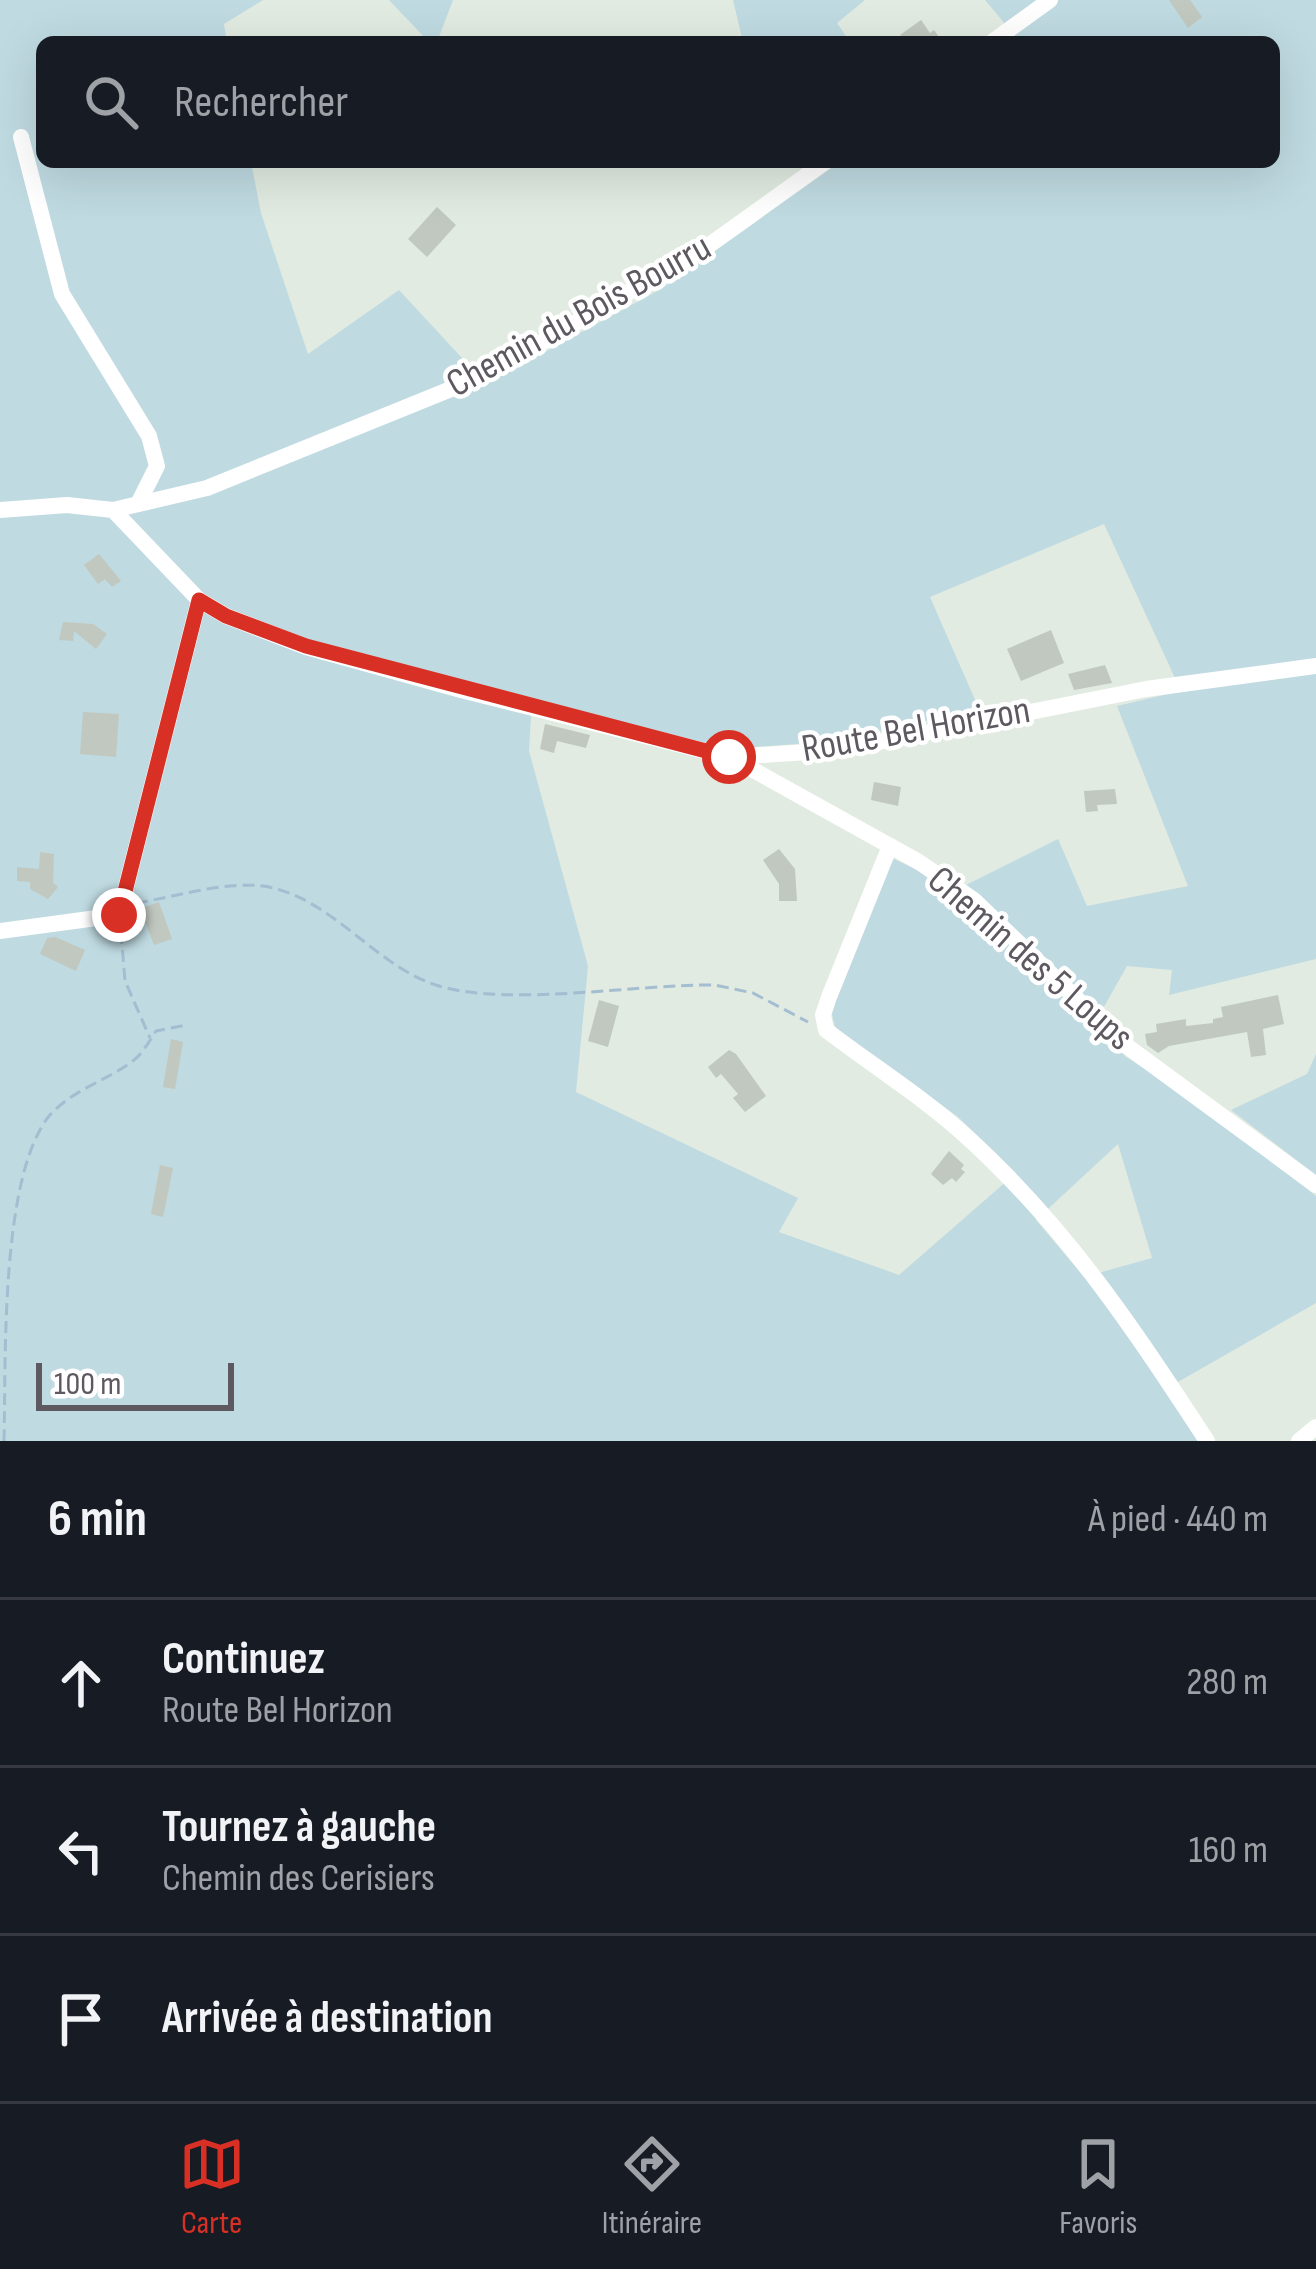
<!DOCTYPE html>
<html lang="fr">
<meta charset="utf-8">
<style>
body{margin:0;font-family:"Sofia Sans Condensed",sans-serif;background:#20242c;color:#f1f3f6}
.scale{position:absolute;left:36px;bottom:30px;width:198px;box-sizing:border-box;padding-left:12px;border:6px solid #5e5960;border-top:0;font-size:33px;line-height:42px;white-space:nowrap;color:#5e5960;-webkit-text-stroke:9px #fff;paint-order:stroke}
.stop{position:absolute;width:36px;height:36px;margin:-27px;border:9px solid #d93025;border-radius:50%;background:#fff}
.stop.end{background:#d93025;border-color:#fff;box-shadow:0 3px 12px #0008}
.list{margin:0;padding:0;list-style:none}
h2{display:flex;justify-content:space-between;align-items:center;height:156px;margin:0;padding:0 48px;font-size:51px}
h2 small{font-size:39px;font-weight:400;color:#9ea1a6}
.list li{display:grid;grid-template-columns:78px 1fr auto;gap:36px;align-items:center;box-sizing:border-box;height:168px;padding:0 48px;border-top:3px solid #363941}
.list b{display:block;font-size:45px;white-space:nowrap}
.list p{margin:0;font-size:39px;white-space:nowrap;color:#9ea1a6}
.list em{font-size:39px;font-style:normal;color:#9ea1a6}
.icon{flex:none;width:66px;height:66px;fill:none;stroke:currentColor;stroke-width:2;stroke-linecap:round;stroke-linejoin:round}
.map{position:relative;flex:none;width:1316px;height:1441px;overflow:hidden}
.search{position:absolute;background:#171b24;box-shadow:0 12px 48px #0002;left:36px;right:36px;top:36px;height:132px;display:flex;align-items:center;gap:30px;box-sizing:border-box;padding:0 42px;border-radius:18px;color:#9ea1a6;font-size:45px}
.sheet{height:660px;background:#171b24}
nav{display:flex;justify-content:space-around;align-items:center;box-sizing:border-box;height:168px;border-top:3px solid #363941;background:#171b24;font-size:33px;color:#9ea1a6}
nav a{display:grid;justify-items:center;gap:6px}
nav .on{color:#d93025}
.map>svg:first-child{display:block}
</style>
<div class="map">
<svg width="1316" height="1441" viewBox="0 0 1316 1441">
<rect width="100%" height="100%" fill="#e1ebe1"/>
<g fill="#bfdae1" fill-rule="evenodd">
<path d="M 0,0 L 263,0 L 224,24 L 227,42 L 42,42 L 42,162 L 251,162 L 261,213 L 308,354 L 399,290 L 486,384 L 661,289 L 840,162 L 1274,162 L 1274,42 L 1010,42 L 1016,37 L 985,0 L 1316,0 L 1316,959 L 1169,995 L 1172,970 L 1127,966 L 1101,1012 L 966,885 L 1058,839 L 1087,906 L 1188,886 L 1117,706 L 1181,691 L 1104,524 L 930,597 L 979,709 L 837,741 L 728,749 L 532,700 L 529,751 L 588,966 L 576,1092 L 798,1198 L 779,1232 L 899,1275 L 1016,1173 L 957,1116 L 836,1030 L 831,1011 L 890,857 L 921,872 L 974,911 L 1126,1057 L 1177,1089 L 1316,1196 L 1316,1303 L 1169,1387 L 1203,1441 L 0,1441 ZM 1118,1144 L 1152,1258 L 1084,1277 L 1036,1220 Z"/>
<path d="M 389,0 L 453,0 L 437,42 L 429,42 Z"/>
<path d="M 733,0 L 865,0 L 837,23 L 850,42 L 743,42 Z"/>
<path d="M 1316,1054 L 1316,1175 L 1231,1110 L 1307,1074 Z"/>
</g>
<g fill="#c1c8bf">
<path d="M 1169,0 L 1190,0 L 1202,17 L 1188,28 Z"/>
<path d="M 921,20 L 930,33 L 934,30 L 943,42 L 905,42 L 900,35 Z"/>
<path d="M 437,207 L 456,225 L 427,257 L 408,239 Z"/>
<path d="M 99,554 L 121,581 L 112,587 L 105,579 L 98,584 L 84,565 Z"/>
<path d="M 63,622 L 93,624 L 107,634 L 96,649 L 74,631 L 73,641 L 59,640 Z"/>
<path d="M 1051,630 L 1064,663 L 1021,681 L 1007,649 Z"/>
<path d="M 1105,665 L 1112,683 L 1074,690 L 1068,674 Z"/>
<path d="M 83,712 L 119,714 L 116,757 L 80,754 Z"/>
<path d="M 545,724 L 590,735 L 586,748 L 557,741 L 554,753 L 540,749 Z"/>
<path d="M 874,782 L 901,787 L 898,806 L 871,800 Z"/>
<path d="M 1115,789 L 1117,804 L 1097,805 L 1098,811 L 1086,812 L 1084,791 Z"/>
<path d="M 779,849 L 795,869 L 797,901 L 779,901 L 779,884 L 763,860 Z"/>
<path d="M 40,852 L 54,854 L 53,883 L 58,887 L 48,899 L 30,889 L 30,882 L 17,881 L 17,867 L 39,869 Z"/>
<path d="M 159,902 L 172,939 L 154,945 L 140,909 Z"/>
<path d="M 55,937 L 85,950 L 76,971 L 40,954 L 47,938 Z"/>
<path d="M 1278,995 L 1284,1024 L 1263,1029 L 1266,1055 L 1251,1057 L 1247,1032 L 1169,1046 L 1158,1053 L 1147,1045 L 1145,1034 L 1157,1032 L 1156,1024 L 1186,1019 L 1186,1026 L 1213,1023 L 1213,1019 L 1223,1017 L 1221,1007 Z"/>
<path d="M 599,1000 L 619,1006 L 608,1047 L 588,1041 Z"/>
<path d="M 171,1039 L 183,1042 L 175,1089 L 163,1087 Z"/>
<path d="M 729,1050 L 736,1054 L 766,1096 L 745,1112 L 733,1098 L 738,1094 L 721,1074 L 716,1078 L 708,1067 Z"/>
<path d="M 949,1151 L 964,1165 L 961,1169 L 965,1172 L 956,1182 L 952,1178 L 943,1185 L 931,1174 Z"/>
<path d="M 160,1165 L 173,1168 L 163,1217 L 151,1214 Z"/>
</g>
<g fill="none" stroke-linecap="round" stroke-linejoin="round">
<g stroke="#a3bdd1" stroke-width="3" stroke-dasharray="12 6" stroke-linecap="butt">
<path d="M 136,903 C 177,897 232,878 273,888 C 336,903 378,968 439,986 C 510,1007 636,984 715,985 L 753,993 L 808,1022"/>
<path d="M 121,932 L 125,981 L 150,1038"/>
<path d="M 4,1441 C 6,1360 0,1178 49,1116 C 73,1089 107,1081 134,1060 C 143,1053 150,1040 156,1031 L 186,1025"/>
</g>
<g stroke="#fff" stroke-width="16">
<path d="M 992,42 L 1050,0"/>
<path d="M 21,137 L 62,294 L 149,436 L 157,466 L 138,504"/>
<path d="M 0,510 L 67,505 L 113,510 L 199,600 L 226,616 L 306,647 L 461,690 L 729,757 L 839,750 L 1146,689 L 1316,666"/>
<path d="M 113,510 L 207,488 L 488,374 L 708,246 L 825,162"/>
<path d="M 730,757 L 919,862 L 974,900 L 1124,1044 L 1316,1185"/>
<path d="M 890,846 L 829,997 L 823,1015 L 826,1030 C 873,1066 923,1097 967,1137 C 1068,1229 1133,1328 1207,1441"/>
<path d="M 0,931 L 119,915 L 199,600"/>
<path d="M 1299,1441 L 1316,1427"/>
</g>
</g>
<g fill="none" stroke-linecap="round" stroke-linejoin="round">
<path stroke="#d93025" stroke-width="15" d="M 119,915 L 199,600 L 226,616 L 306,646 L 729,757"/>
</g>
<g text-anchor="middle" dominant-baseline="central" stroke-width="9" stroke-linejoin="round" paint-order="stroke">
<g font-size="39" fill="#5e5960" stroke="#fff">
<text transform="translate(579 316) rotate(-29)">Chemin du Bois Bourru</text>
<text transform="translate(916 730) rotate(-10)">Route Bel Horizon</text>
<text transform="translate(1030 959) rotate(41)">Chemin des 5 Loups</text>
</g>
</g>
</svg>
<div class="scale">100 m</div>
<div class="stop" style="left:729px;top:757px"></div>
<div class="stop end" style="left:119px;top:915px"></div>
<div class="search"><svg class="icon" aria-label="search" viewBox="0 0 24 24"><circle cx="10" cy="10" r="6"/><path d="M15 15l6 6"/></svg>Rechercher</div>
</div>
<section class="sheet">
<h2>6 min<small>À pied · 440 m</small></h2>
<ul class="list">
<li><svg class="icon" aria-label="ahead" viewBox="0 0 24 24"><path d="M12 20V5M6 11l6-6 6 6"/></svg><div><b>Continuez</b><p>Route Bel Horizon</p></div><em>280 m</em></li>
<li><svg class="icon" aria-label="left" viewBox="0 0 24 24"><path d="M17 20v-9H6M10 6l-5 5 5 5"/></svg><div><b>Tournez à gauche</b><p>Chemin des Cerisiers</p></div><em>160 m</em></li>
<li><svg class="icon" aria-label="arrive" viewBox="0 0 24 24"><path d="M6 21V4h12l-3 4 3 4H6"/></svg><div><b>Arrivée à destination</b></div></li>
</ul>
</section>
<nav>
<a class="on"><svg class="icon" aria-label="map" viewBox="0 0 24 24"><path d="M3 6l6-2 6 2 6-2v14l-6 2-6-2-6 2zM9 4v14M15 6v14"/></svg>Carte</a>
<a><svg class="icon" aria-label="directions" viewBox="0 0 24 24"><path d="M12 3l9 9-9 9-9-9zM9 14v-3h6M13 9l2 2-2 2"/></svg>Itinéraire</a>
<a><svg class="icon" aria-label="saved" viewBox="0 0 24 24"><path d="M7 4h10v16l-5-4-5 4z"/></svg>Favoris</a>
</nav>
